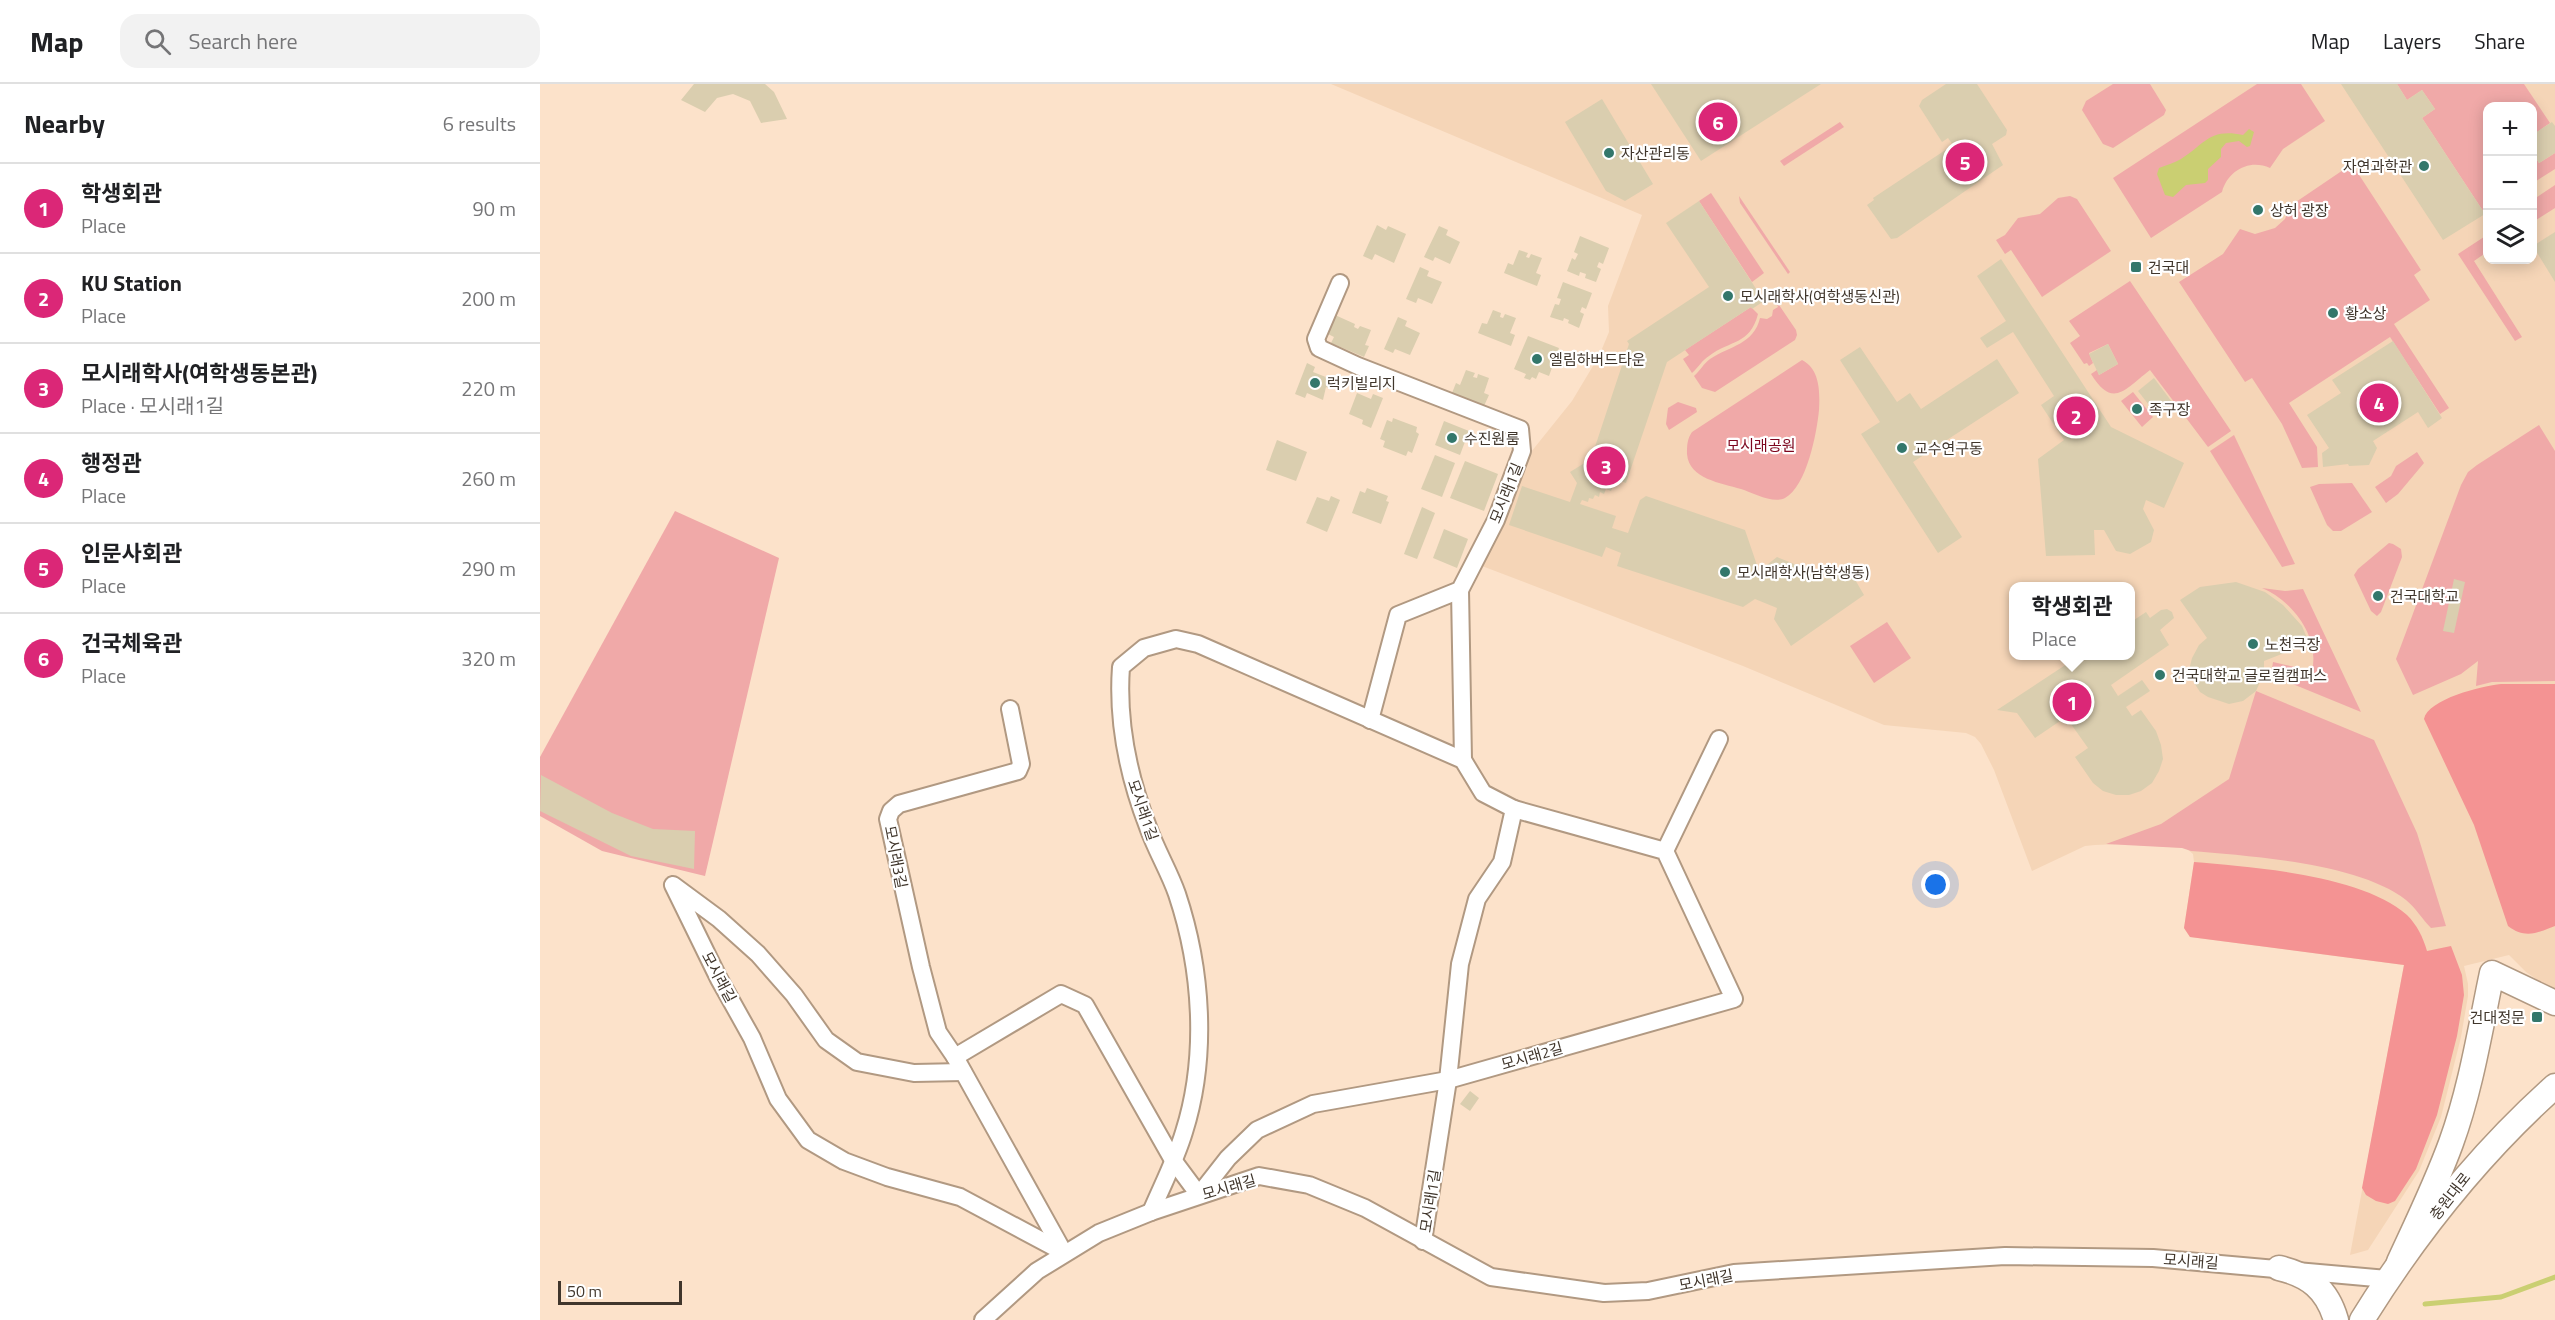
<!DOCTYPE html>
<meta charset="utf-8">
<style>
body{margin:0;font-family:"Titillium Web","Noto Sans KR",sans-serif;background:#f2f2f2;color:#202124}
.controls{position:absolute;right:18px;top:18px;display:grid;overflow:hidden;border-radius:12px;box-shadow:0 3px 15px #0003}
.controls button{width:54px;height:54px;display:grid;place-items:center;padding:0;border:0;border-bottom:2px solid #e0e0e0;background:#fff;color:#202124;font:30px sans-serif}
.scale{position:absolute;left:18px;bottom:15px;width:124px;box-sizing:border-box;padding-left:6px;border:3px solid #40362c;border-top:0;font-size:16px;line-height:21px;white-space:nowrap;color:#40362c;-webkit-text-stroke:4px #fff;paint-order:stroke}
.you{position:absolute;left:1396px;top:801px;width:21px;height:21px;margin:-15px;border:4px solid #fff;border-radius:50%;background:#1a73e8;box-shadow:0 0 0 9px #1a73e833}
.badge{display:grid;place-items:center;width:39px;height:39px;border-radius:50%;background:#db2777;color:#fff;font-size:20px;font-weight:700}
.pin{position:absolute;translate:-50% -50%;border:3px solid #fff;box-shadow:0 2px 6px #0006}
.popup{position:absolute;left:1469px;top:498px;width:126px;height:78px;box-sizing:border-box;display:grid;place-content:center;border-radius:12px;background:#fff;filter:drop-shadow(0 2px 4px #0005);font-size:20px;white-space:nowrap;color:#757577}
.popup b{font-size:22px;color:#202124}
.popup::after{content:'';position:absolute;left:50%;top:100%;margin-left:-12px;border:12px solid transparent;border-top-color:#fff}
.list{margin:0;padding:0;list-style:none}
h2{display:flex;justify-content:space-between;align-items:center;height:78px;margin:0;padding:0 24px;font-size:26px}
h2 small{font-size:20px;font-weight:400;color:#757577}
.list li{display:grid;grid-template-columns:39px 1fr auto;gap:18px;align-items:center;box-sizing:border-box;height:90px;padding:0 24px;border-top:2px solid #e0e0e0}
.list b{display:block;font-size:22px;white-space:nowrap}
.list p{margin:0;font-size:20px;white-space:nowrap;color:#757577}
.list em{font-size:20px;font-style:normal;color:#757577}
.icon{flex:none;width:33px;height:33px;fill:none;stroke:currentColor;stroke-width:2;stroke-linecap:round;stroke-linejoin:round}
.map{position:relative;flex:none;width:2015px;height:1236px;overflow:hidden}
header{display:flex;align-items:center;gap:36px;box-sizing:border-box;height:84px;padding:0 30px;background:#fff;border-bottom:2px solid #e0e0e0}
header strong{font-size:28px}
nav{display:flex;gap:33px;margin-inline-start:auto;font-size:21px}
.search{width:420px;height:54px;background:#f2f2f2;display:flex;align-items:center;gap:15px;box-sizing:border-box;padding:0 21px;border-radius:18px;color:#757577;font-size:22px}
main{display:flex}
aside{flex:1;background:#fff}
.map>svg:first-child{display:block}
</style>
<header>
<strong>Map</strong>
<div class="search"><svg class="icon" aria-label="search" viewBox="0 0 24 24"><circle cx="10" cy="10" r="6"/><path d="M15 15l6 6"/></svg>Search here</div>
<nav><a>Map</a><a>Layers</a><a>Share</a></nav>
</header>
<main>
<aside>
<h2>Nearby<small>6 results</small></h2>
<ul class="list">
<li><span class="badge">1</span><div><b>학생회관</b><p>Place</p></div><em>90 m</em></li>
<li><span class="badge">2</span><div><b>KU Station</b><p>Place</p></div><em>200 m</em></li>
<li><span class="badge">3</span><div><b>모시래학사(여학생동본관)</b><p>Place · 모시래1길</p></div><em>220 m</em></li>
<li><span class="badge">4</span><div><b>행정관</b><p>Place</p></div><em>260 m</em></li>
<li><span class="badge">5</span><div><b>인문사회관</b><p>Place</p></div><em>290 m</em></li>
<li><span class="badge">6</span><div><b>건국체육관</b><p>Place</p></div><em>320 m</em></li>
</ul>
</aside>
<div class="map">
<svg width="2015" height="1236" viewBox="0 0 2015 1236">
<rect width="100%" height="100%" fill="#fce2ca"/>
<path fill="#f5d5b7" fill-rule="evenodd" d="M 791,0 L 2015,0 L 2015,908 L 1986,888 L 1969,871 L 1924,882 L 1928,900 L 1928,912 L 1921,953 L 1901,1033 L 1879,1087 L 1828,1166 L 1810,1171 L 1864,881 L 1650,853 L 1644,844 L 1654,778 L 1653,770 L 1646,764 L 1580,760 L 1555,761 L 1545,762 L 1492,787 L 1454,686 L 1441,660 L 1435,653 L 1426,649 L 1344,641 L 1203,582 L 942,482 L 940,479 L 979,383 L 1032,317 L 1059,272 L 1069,248 L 1068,222 L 1102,131 ZM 1948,22 L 1992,22 L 1992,176 L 1948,176 ZM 1474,502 L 1591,502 L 1591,572 L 1474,572 Z"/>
<g fill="#f0a9a8">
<path d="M 1573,0 L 1610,0 L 1626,26 L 1624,31 L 1573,64 L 1563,60 L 1542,26 L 1546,17 Z"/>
<path d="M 1717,0 L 1761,0 L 1785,37 L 1743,65 L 1730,84 C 1710,75 1688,86 1682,108 L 1611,154 L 1573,94 Z"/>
<path d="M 1857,0 L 1984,0 L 2010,39 L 1993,51 L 1992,22 L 1948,22 L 1948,128 L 1945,130 L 1882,34 L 1895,25 L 1882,6 L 1867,16 Z"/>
<path d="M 1300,38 L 1304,43 L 1244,82 L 1240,77 Z"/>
<path d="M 1992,68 L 1999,79 L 2015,69 L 2015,85 L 1993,99 Z"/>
<path d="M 1812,80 L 1881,186 L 1874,191 L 1890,216 L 1854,240 L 1909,324 L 1900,330 L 1850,253 L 1749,319 L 1777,363 L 1778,383 L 1762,384 L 1742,340 L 1712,294 L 1705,298 L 1639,198 L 1683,170 L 1700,145 L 1715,150 L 1735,144 L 1745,135 L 1750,122 Z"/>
<path d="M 2015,101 L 2015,124 L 1993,138 L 1993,122 L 1996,119 L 1994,115 Z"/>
<path d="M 1171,109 L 1224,189 L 1212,198 L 1159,117 Z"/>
<path d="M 1199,112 L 1250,188 L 1248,190 L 1200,119 Z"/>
<path d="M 1530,112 L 1537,115 L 1571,167 L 1502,213 L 1471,166 L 1465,170 L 1456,156 L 1465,151 L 1478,134 L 1500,130 L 1518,114 Z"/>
<path d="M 1947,151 L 1947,168 L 1934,177 L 1982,253 L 1975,257 L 1918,170 Z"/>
<path d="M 1590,197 L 1691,347 L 1668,363 L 1610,286 C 1584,306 1573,325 1551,290 L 1557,286 L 1559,291 L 1578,280 L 1568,260 L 1549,269 L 1553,279 L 1549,282 L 1547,279 L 1544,280 L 1530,259 L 1540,252 L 1529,237 Z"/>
<path d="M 1235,215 L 1256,246 L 1257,251 L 1255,256 L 1175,308 L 1162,304 L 1154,292 C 1160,287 1164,279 1170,275 C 1190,262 1214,260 1220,234 L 1227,235 L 1232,232 L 1233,226 L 1238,223 Z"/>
<path d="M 1211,223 L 1218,230 C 1210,261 1190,256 1169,272 C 1162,276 1158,284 1152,289 L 1143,275 L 1149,271 L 1145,266 Z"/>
<path d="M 1262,276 C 1280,285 1280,308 1279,326 C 1277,348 1267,402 1245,414 C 1233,420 1213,409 1201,405 C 1181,399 1149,395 1147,370 C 1147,362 1147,355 1152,348 Z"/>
<path d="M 1593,308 L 1613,333 L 1602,343 L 1581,317 Z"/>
<path d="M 1138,318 L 1156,324 L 1157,328 L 1129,346 L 1126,340 L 1128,324 Z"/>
<path d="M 1999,341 L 2015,367 L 2015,597 L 1952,598 L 1936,602 L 1938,577 L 1921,590 L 1873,611 L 1856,575 L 1921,401 L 1928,388 L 1937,381 Z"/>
<path d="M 1694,351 L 1755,480 L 1742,483 L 1670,367 Z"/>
<path d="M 1877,368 L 1884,379 L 1858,410 L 1846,419 L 1835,403 L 1851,392 L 1856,382 Z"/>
<path d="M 1812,399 L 1832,428 L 1801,447 L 1793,447 L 1787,441 L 1770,403 L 1779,400 Z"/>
<path d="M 135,427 L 239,474 L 165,792 L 62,767 L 0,732 L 0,673 Z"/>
<path d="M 1849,459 L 1853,460 L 1861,465 L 1862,473 L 1841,528 L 1837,532 L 1831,527 L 1814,491 L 1818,485 Z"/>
<path d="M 1722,504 L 1745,507 L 1763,505 L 1821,628 L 1731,591 L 1733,578 L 1772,587 C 1780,553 1753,517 1722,504 Z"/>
<path d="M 1347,538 L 1371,574 L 1334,599 L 1310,562 Z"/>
<path d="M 1716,607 L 1834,656 L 1877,749 L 1906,842 L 1891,844 C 1882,835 1876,824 1866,816 C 1819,779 1710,772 1651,767 L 1642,764 L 1566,760 L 1621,740 L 1689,695 Z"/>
</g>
<g fill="#f49393">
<path d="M 1961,600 L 2015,600 L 2015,842 C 1997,849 1985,855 1968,842 L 1934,741 L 1884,635 C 1888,615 1942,602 1961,600 Z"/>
<path d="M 1654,778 C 1713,783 1822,791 1867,831 C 1877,841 1883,853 1887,867 L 1911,862 L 1922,891 L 1924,911 L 1917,952 L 1897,1031 L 1876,1085 L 1855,1117 L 1848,1120 L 1836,1117 L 1826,1111 L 1822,1104 L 1864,881 L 1650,853 L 1644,844 Z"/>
</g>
<path fill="#cacf72" d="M 1709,45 L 1714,48 L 1710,62 L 1707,63 L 1699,57 L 1686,59 L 1681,65 L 1681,73 L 1668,85 L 1668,96 L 1665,99 L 1646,101 L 1633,113 L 1625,111 L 1617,90 L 1619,84 C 1626,81 1634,79 1641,75 C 1665,60 1669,44 1703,51 Z"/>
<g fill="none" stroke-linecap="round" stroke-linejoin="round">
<path stroke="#cacf72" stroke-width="5" d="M 1885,1220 L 1961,1213 L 2015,1193"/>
</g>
<g fill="#daceaf">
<path d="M 154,0 L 225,0 L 234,8 L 247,35 L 221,39 L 210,17 L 193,10 L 177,14 L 165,28 L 141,16 Z"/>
<path d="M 1111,0 L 1281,0 L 1161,77 Z"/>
<path d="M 1406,0 L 1437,0 L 1467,46 L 1466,51 L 1452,60 L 1463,81 L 1357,154 L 1351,155 L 1327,121 L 1334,116 L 1333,114 L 1413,61 L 1408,54 L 1402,58 L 1379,22 L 1382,16 Z"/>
<path d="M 1801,0 L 1857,0 L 1867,16 L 1882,6 L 1895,25 L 1882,34 L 1945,130 L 1903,156 Z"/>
<path d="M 1062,15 L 1113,100 L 1085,117 L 1066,107 L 1025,38 Z"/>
<path d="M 2012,38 L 2015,42 L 2015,69 L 1999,79 L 1992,68 L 1992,51 Z"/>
<path d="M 1159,117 L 1224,217 L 1212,225 L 1211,223 L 1127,278 L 1086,399 L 1075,395 L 1071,407 L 1066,405 L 1064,410 L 1060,408 L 1059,413 L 1055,411 L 1053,415 L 1049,414 L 1048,418 L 1042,416 L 1040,420 L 1076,432 L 1072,444 L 1088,449 L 1100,416 L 1106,412 L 1205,446 L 1219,487 L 1237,473 L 1277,489 L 1281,497 L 1306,480 L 1324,511 L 1251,562 L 1234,535 L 1237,524 L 1215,515 L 1203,523 L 1077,482 L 1081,469 L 1066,463 L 1062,473 L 969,441 L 982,402 L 1030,418 L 1037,399 L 1030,388 L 1051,375 L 1089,260 L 1087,257 L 1169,203 L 1126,139 Z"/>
<path d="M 837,141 L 846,146 L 848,142 L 866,150 L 854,179 L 835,170 L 832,176 L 823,172 Z"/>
<path d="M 899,142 L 908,146 L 906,151 L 920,158 L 910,180 L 895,173 L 893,177 L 884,173 Z"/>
<path d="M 2015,148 L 2015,198 L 1993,162 Z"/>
<path d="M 1040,152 L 1069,164 L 1063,180 L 1059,178 L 1057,183 L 1061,185 L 1056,198 L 1045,194 L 1046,190 L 1040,188 L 1039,192 L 1027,187 L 1032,174 L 1035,176 L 1038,170 L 1034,168 Z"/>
<path d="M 979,166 L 988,169 L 986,173 L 989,174 L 991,170 L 1002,174 L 996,189 L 1001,191 L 997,202 L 964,189 L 968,179 L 973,181 Z"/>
<path d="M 1461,175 L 1571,343 L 1644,379 L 1624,424 L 1606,416 L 1603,425 L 1614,446 L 1611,458 L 1590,470 L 1576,467 L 1564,446 L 1554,446 L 1555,471 L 1506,472 L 1498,375 L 1524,356 L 1501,321 L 1514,312 L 1473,248 L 1447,264 L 1440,254 L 1466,237 L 1437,192 Z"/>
<path d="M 880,183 L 889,187 L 887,192 L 902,198 L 892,220 L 878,214 L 876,219 L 866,215 Z"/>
<path d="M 1023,198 L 1052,209 L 1046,225 L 1042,223 L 1040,228 L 1044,230 L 1039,244 L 1028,239 L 1029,236 L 1024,234 L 1023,237 L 1010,233 L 1015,220 L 1019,221 L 1021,215 L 1017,214 Z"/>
<path d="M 953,226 L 961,229 L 960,233 L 963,234 L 965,230 L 976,234 L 970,249 L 975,251 L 971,262 L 938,249 L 942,239 L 947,240 Z"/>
<path d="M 795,231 L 815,240 L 814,243 L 818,245 L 820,242 L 831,246 L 825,261 L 829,262 L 824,273 L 791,259 L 794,253 L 788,250 Z"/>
<path d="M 858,233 L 867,237 L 865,242 L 880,249 L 870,271 L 855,265 L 853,269 L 844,265 Z"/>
<path d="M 988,252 L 1019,264 L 1009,292 L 999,288 L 996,295 L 992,293 L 990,296 L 984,294 L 986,290 L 974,285 Z"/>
<path d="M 1853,257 L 1902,334 L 1888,344 L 1878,328 L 1833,357 L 1837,364 L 1829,381 L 1809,382 L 1808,380 L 1783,383 L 1782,369 L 1789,364 L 1767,331 L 1801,309 L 1792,296 Z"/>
<path d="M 1568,260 L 1578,280 L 1559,291 L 1549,270 Z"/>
<path d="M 1320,263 L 1357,318 L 1370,309 L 1381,325 L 1457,275 L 1479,309 L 1373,378 L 1422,453 L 1398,469 L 1321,350 L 1340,338 L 1300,276 Z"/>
<path d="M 767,279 L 775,283 L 773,288 L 791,295 L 788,304 L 786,303 L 783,316 L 767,309 L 765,314 L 755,310 Z"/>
<path d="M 926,286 L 935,289 L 933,293 L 937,294 L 938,290 L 949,294 L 944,309 L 949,311 L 944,322 L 912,309 L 916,299 L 920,301 Z"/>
<path d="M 1614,294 L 1632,318 L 1616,330 L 1598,307 Z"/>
<path d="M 817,309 L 831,315 L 833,310 L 843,314 L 831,344 L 822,340 L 823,336 L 809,330 Z"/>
<path d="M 853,334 L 877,343 L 876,348 L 879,350 L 872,369 L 868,367 L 866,372 L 843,363 L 845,357 L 840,355 L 847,336 L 852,338 Z"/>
<path d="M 904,337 L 929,347 L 920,371 L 895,361 Z"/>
<path d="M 737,356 L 767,368 L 756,397 L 726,386 Z"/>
<path d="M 895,371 L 915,379 L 902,413 L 881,405 Z"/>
<path d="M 925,377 L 958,390 L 944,427 L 910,414 Z"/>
<path d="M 827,404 L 848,412 L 846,417 L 849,418 L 841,440 L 812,429 L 820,407 L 825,409 Z"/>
<path d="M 791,412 L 800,416 L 787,448 L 766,439 L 777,413 L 789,417 Z"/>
<path d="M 882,423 L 895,429 L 877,475 L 864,470 Z"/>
<path d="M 904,445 L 928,455 L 917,484 L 893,474 Z"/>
<path d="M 1914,495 L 1925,498 L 1914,549 L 1903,547 Z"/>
<path d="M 1696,498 L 1725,508 L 1743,521 L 1762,542 L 1769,559 L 1724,577 L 1724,589 L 1716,607 L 1703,617 L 1689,620 L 1668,613 L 1660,608 L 1653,597 L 1650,582 L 1652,574 L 1659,561 L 1667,554 L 1640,516 L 1660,503 Z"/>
<path d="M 1627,525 L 1632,528 L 1634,534 L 1620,546 L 1629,561 L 1571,601 L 1578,612 L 1602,596 L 1610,607 L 1586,623 L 1592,632 L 1601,626 L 1616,647 L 1621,661 L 1623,675 L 1619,687 L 1612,699 L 1601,707 L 1589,711 L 1576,711 L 1563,707 L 1553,699 L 1535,673 L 1548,664 L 1526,633 L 1495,654 L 1477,629 L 1457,626 L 1539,572 L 1591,572 L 1591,538 L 1606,528 L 1610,534 L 1621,526 Z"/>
<path d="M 1,691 L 72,729 L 113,745 L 155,747 L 154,785 L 91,772 L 0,727 Z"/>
<path d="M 930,1007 L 939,1014 L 930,1027 L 920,1020 Z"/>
</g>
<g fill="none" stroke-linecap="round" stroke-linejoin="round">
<defs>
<g id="street">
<path d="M 800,199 L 776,255 L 779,264 L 818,282 L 980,345 L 982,367 L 956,436 L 920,506 L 858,531 L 830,636"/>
<path d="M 920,506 L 923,676"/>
<path d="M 1125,767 L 1179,655"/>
<path d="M 415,973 L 398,948 L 381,883 L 348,735 L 351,727 L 359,720 L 478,687 L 481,680 L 470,625"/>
<path d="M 423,988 L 374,989 L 317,978 L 286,956 L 254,911 L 218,870 L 179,835 L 133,801 L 179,895 L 212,954 L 238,1015 L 268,1056 L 304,1077 L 347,1093 L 420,1113 L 523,1168"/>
<path d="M 611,1128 C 622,1102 636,1075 644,1048 C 668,972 662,885 637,810 C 629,787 616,766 608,743 C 588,691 577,638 581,583 L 604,564 L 636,555 L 658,560 L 923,676 L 943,709 L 974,725 L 962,778 L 937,815 L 920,880 L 908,996 L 883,1157"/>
<path d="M 524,1169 L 415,973 L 521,910 L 545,921 L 633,1076 L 659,1111 L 688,1074 L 717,1046 L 773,1020 L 908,996 L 1194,915 L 1125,767 L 974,725"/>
<path d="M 443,1236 L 497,1187 L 559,1149 L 611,1128 L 719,1092 L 769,1101 L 825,1124 L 951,1193 L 1064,1209 L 1108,1207 L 1194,1189 L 1465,1172 L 1613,1174 L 1847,1195"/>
</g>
<g id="secondary">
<path d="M 1859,1178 C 1877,1139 1896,1100 1911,1059 C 1931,1004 1940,946 1952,889 L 2015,919"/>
<path d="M 1739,1184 C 1769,1191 1787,1205 1796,1236"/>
<path d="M 1822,1236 C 1876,1149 1939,1070 2015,1002"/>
</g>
</defs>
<use href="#street" stroke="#b19982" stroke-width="20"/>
<use href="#secondary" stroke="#b19982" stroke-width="27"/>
<use href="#street" stroke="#fff" stroke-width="16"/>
<use href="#secondary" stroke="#fff" stroke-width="24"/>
</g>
<g fill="#33776b" stroke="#fff" stroke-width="2">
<circle cx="1069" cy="69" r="6"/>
<circle cx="1884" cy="82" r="6"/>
<circle cx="1718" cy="126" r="6"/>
<rect x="1590" y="177" width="12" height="12" rx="3"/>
<circle cx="1188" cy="212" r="6"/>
<circle cx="1793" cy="229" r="6"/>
<circle cx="997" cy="275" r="6"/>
<circle cx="775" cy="299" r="6"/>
<circle cx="1597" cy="325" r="6"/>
<circle cx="912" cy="354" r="6"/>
<circle cx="1362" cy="364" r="6"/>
<circle cx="1185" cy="488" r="6"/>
<circle cx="1838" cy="512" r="6"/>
<circle cx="1713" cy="560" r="6"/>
<circle cx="1620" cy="591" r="6"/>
<rect x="1991" y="927" width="12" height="12" rx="3"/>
</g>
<g text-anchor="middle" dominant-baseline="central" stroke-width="4.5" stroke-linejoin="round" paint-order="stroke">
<g font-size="15" fill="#40362c" stroke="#fff" text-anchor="start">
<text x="1081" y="69">자산관리동</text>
<text x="1872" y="82" text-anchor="end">자연과학관</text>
<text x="1730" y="126">상허 광장</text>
<text x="1608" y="183">건국대</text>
<text x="1200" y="212">모시래학사(여학생동신관)</text>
<text x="1805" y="229">황소상</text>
<text x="1009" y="275">엘림하버드타운</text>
<text x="787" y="299">럭키빌리지</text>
<text x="1609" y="325">족구장</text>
<text x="924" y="354">수진원룸</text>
<text x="1374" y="364">교수연구동</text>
<text x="1197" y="488">모시래학사(남학생동)</text>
<text x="1850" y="512">건국대학교</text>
<text x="1725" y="560">노천극장</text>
<text x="1632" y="591">건국대학교 글로컬캠퍼스</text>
<text x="1985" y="933" text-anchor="end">건대정문</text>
</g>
<g font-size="15" fill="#7d061e" stroke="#fff">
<text x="1221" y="361">모시래공원</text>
</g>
<g font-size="15" fill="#40362c" stroke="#fff">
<text transform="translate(966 409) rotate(-68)">모시래1길</text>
<text transform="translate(603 726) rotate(71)">모시래1길</text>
<text transform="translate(356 773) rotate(79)">모시래3길</text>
<text transform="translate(179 893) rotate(62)">모시래길</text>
<text transform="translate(992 972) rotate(-16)">모시래2길</text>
<text transform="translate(689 1103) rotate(-16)">모시래길</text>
<text transform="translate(1910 1112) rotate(-52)">충원대로</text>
<text transform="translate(890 1117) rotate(-81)">모시래1길</text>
<text transform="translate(1651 1177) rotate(4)">모시래길</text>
<text transform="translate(1166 1196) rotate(-11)">모시래길</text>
</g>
</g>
</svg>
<div class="controls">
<button>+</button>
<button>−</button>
<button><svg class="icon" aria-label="layers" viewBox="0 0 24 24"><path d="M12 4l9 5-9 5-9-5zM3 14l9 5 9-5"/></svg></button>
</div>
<div class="scale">50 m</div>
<div class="you"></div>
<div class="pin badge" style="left:1532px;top:618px">1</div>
<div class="popup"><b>학생회관</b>Place</div>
<div class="pin badge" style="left:1536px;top:332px">2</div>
<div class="pin badge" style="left:1066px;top:382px">3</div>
<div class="pin badge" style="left:1839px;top:319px">4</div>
<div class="pin badge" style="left:1425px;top:78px">5</div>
<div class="pin badge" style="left:1178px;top:38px">6</div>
</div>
</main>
